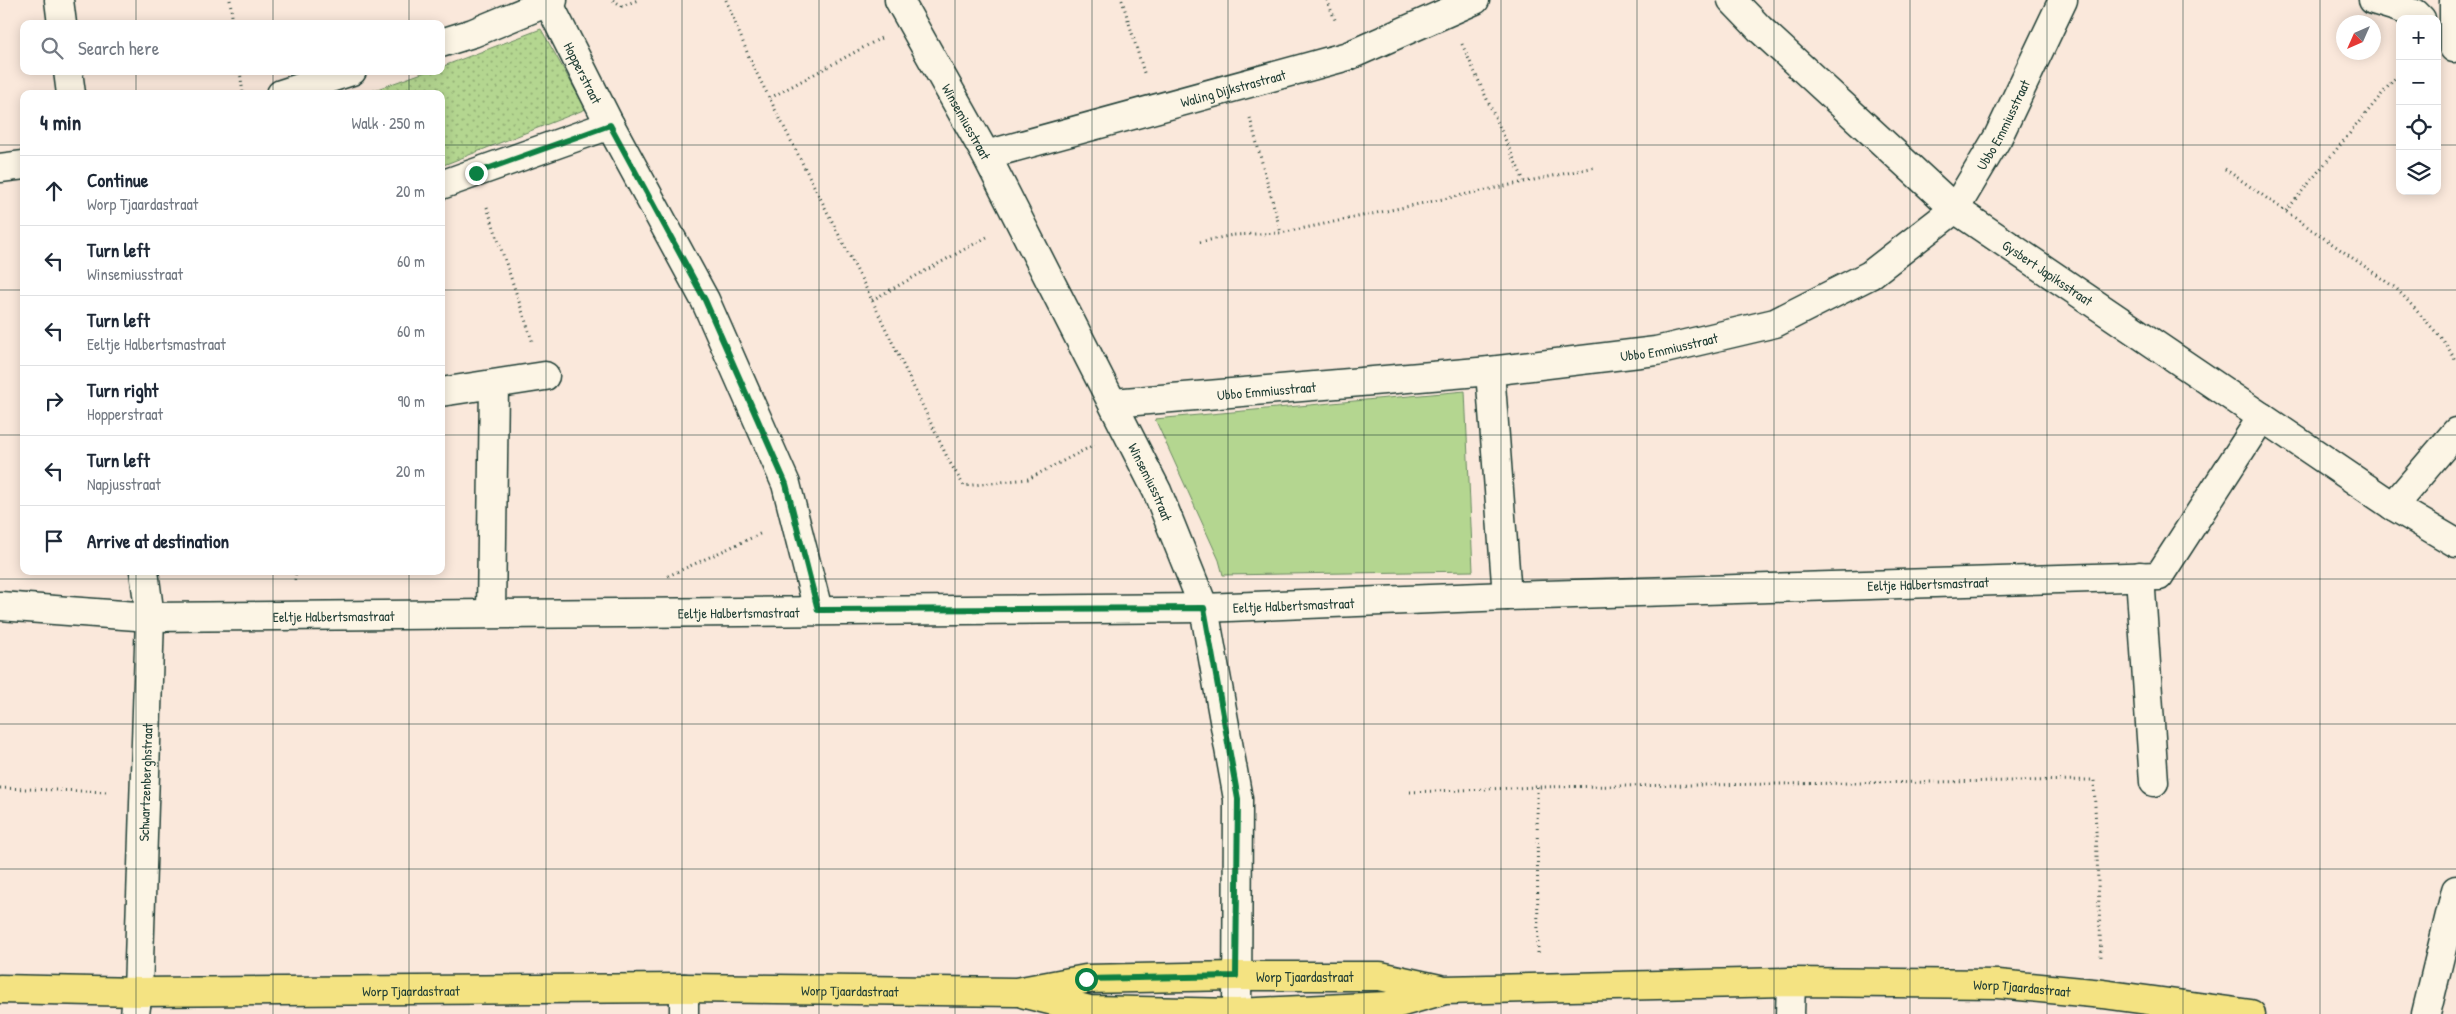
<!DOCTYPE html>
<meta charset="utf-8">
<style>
body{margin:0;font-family:"Patrick Hand",sans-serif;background:#f2f2f3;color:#1f2937}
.controls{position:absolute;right:15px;top:15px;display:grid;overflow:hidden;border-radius:10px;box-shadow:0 2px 12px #0003}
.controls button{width:45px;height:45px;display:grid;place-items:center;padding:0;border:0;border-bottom:1px solid #e0e1e3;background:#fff;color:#1f2937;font:25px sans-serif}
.compass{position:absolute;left:2336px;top:15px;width:45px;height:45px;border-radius:50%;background:#fff;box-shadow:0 2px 12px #0003;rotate:225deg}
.stop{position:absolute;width:15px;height:15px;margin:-11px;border:4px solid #0b8043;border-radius:50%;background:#fff}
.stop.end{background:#0b8043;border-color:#fff;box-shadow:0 1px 5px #0008}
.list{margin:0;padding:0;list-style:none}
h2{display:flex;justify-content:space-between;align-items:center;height:65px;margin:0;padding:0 20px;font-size:21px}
h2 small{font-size:16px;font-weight:400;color:#747a83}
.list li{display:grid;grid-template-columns:32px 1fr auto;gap:15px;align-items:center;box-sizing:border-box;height:70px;padding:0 20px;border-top:1px solid #e0e1e3}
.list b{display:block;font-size:19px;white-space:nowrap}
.list p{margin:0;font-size:16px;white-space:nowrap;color:#747a83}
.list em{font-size:16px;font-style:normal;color:#747a83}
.icon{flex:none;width:28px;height:28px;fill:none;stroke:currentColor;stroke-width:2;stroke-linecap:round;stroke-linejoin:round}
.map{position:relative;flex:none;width:2456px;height:1014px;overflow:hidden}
.search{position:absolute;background:#fff;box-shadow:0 2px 12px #0003;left:20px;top:20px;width:425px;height:55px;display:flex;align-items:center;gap:12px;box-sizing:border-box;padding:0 18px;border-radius:10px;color:#747a83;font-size:19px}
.panel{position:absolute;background:#fff;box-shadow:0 2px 12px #0003;left:20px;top:90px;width:425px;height:485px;border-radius:10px}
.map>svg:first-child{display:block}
</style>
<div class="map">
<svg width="2456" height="1014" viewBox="0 0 2456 1014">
<defs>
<pattern id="grass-dots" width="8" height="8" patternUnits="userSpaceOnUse" patternTransform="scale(1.25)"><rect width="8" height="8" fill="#b4d690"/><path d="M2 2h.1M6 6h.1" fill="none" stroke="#92af76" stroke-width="1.8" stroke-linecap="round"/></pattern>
</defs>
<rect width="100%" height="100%" fill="#fae8db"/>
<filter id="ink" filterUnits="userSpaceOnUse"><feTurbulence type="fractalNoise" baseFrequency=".02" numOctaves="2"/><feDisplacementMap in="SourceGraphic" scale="10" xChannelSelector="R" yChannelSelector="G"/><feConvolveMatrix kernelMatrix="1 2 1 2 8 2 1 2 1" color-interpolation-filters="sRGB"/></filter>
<g filter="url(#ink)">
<path fill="url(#grass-dots)" stroke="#6a8a62" d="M 541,29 L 586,109 L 441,166 L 441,94 L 363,94 L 428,71 L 441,71 L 441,67 Z"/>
<path fill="#b4d690" stroke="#6a8a62" d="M 1465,391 L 1473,571 L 1223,575 L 1219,560 L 1155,419 Z"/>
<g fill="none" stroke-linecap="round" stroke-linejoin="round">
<defs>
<g id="minor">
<path d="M 59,0 L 62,24"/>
<path id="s1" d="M 899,0 L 986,155 L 1157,491 L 1204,608 L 1238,799 L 1237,1014"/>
<path id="s2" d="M 1732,0 L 1760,29 L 1955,209 L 2393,506 L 2456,543"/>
<path d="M 2373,0 L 2415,13 L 2421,19"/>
<path d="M 2454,0 L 2454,48"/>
<path id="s3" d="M 548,2 L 610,125 L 705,300 L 786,484 L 818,610"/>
<path d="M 441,43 L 473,33 L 553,0"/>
<path d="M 68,71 L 71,94"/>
<path d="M 281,94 L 352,71"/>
<path id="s4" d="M 986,155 L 1348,56 L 1475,0"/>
<path d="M 0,168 L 24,165"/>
<path d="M 441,185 L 610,125"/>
<path d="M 1490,371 L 1507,596"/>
<path d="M 441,392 L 545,376"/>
<path id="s5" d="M 1113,403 L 1490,371 L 1656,351 L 1775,323 L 1870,275 L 1955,209 L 1998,137 L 2063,0"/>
<path d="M 2393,506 L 2456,432"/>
<path d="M 2140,576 L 2154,782"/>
<path id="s6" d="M 0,606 L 150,617 L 1204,608 L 1507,596 L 2159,576 L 2262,417"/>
<path d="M 491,613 L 494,385"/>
<path id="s7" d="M 135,1014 L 138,992 L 150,617 L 144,571"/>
<path d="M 684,1014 L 684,988"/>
<path d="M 1790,1014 L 1791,982"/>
<path d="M 2426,1014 L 2456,890"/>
</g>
<g id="major">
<path id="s8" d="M 0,989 L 138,992 L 684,988 L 1016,992 L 1086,979 L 1236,976 L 1380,976 L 1444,990 L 1791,982 L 1998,984 L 2103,994 L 2251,1014"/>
<path d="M 1025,994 L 1090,1010 L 1237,1013 L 1388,1006 L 1441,991"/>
</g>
</defs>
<use href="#minor" stroke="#1f3d34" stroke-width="31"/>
<use href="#major" stroke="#1f3d34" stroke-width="31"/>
<g stroke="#1f3d34" stroke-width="3" stroke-dasharray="1 4" stroke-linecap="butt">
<path d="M 230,0 L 233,24"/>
<path d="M 613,0 L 622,6 L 638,0"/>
<path d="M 726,0 L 751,62 L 872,300 L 949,461 L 964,486 L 1028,479 L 1094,445"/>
<path d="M 1122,0 L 1145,76"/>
<path d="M 1327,0 L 1336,22"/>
<path d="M 1462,44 L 1524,181"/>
<path d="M 240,71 L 243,94"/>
<path d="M 770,98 L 881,38"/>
<path d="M 1250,118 L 1281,233"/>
<path d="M 2225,169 L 2397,289 L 2444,341 L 2456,361"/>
<path d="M 487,207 L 533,343"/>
<path d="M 2286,211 L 2400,72"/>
<path d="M 1200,242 L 1233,235 L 1281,233 L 1596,167"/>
<path d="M 872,300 L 987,237"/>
<path d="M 668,576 L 762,533"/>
<path d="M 295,580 L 296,571"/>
<path d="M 1537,787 L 1538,954"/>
<path d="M 0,788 L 109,792"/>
<path d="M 1410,792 L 1537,787 L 2094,780 L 2101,958"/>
</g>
<use href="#minor" stroke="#fcf5e5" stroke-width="28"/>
<use href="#major" stroke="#f4e382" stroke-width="28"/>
</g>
</g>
<g fill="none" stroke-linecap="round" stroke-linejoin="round" filter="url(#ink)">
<path stroke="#0b8043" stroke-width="6" d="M 476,173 L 610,125 L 705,300 L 786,484 L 818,610 L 1204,608 L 1238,799 L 1236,976 L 1086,979"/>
</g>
<path fill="none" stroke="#1f3d34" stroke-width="1" stroke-opacity="0.55" d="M 136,0 L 136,24M 273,0 L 273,24M 409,0 L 409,24M 546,0 L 546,1014M 682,0 L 682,1014M 819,0 L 819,1014M 955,0 L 955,1014M 1092,0 L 1092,1014M 1228,0 L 1228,1014M 1364,0 L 1364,1014M 1501,0 L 1501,1014M 1637,0 L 1637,1014M 1774,0 L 1774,1014M 1910,0 L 1910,1014M 2047,0 L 2047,1014M 2183,0 L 2183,1014M 2320,0 L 2320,1014M 136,71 L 136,94M 273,71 L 273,94M 409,71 L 409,94M 0,145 L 24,145M 441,145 L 2400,145M 2437,145 L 2456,145M 0,290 L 24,290M 441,290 L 2456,290M 0,435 L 24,435M 441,435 L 2456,435M 136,571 L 136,1014M 273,571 L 273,1014M 409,571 L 409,1014M 0,579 L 2456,579M 0,724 L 2456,724M 0,869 L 2456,869"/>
<g text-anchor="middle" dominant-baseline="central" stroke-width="5" stroke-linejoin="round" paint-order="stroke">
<g font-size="14" fill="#1f3d34" stroke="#fcf5e5">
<text stroke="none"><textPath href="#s3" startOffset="79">Hopperstraat</textPath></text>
<text stroke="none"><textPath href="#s4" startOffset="256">Waling Dijkstrastraat</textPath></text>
<text stroke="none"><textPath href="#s1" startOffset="139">Winsemiusstraat</textPath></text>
<text stroke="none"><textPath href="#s5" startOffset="979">Ubbo Emmiusstraat</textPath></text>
<text stroke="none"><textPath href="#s2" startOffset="418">Gysbert Japiksstraat</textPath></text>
<text stroke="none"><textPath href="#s5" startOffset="559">Ubbo Emmiusstraat</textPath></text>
<text stroke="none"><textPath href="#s5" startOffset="154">Ubbo Emmiusstraat</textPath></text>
<text stroke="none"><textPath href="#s1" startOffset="544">Winsemiusstraat</textPath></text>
<text stroke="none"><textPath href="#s6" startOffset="1929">Eeltje Halbertsmastraat</textPath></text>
<text stroke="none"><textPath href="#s6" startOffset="1294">Eeltje Halbertsmastraat</textPath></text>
<text stroke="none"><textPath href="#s6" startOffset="739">Eeltje Halbertsmastraat</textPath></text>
<text stroke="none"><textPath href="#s6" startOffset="334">Eeltje Halbertsmastraat</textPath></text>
<text stroke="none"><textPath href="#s7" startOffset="232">Schwartzenberghstraat</textPath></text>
<text stroke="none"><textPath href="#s8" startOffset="1306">Worp Tjaardastraat</textPath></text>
<text stroke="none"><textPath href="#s8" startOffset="2025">Worp Tjaardastraat</textPath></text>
<text stroke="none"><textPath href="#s8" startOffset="411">Worp Tjaardastraat</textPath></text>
<text stroke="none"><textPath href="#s8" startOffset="850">Worp Tjaardastraat</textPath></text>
</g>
</g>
</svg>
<div class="controls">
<button>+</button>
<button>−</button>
<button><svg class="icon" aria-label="locate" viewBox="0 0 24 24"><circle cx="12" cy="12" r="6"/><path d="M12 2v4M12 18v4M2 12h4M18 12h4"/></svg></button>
<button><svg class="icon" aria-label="layers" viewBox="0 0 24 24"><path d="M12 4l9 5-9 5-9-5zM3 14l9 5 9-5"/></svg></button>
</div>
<svg class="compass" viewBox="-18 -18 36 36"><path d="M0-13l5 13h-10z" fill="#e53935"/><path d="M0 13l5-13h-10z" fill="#747a83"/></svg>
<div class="stop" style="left:1086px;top:979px"></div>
<div class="stop end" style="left:476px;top:173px"></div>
<div class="search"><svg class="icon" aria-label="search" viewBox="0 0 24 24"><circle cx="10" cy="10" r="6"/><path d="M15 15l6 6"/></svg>Search here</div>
<section class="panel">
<h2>4 min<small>Walk · 250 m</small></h2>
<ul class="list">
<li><svg class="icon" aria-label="ahead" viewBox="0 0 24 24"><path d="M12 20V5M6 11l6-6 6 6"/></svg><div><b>Continue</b><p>Worp Tjaardastraat</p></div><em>20 m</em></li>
<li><svg class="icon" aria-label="left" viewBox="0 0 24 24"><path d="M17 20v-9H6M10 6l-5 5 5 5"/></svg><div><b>Turn left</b><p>Winsemiusstraat</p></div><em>60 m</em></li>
<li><svg class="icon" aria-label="left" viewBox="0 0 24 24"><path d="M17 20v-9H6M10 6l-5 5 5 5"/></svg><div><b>Turn left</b><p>Eeltje Halbertsmastraat</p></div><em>60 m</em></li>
<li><svg class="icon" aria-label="right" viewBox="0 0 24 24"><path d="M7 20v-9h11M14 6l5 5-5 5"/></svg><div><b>Turn right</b><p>Hopperstraat</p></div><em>90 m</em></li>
<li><svg class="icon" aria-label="left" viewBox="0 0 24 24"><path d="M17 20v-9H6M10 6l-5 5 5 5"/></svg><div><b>Turn left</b><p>Napjusstraat</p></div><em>20 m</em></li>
<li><svg class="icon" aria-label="arrive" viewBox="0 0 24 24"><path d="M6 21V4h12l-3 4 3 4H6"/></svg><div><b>Arrive at destination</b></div></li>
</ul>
</section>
</div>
